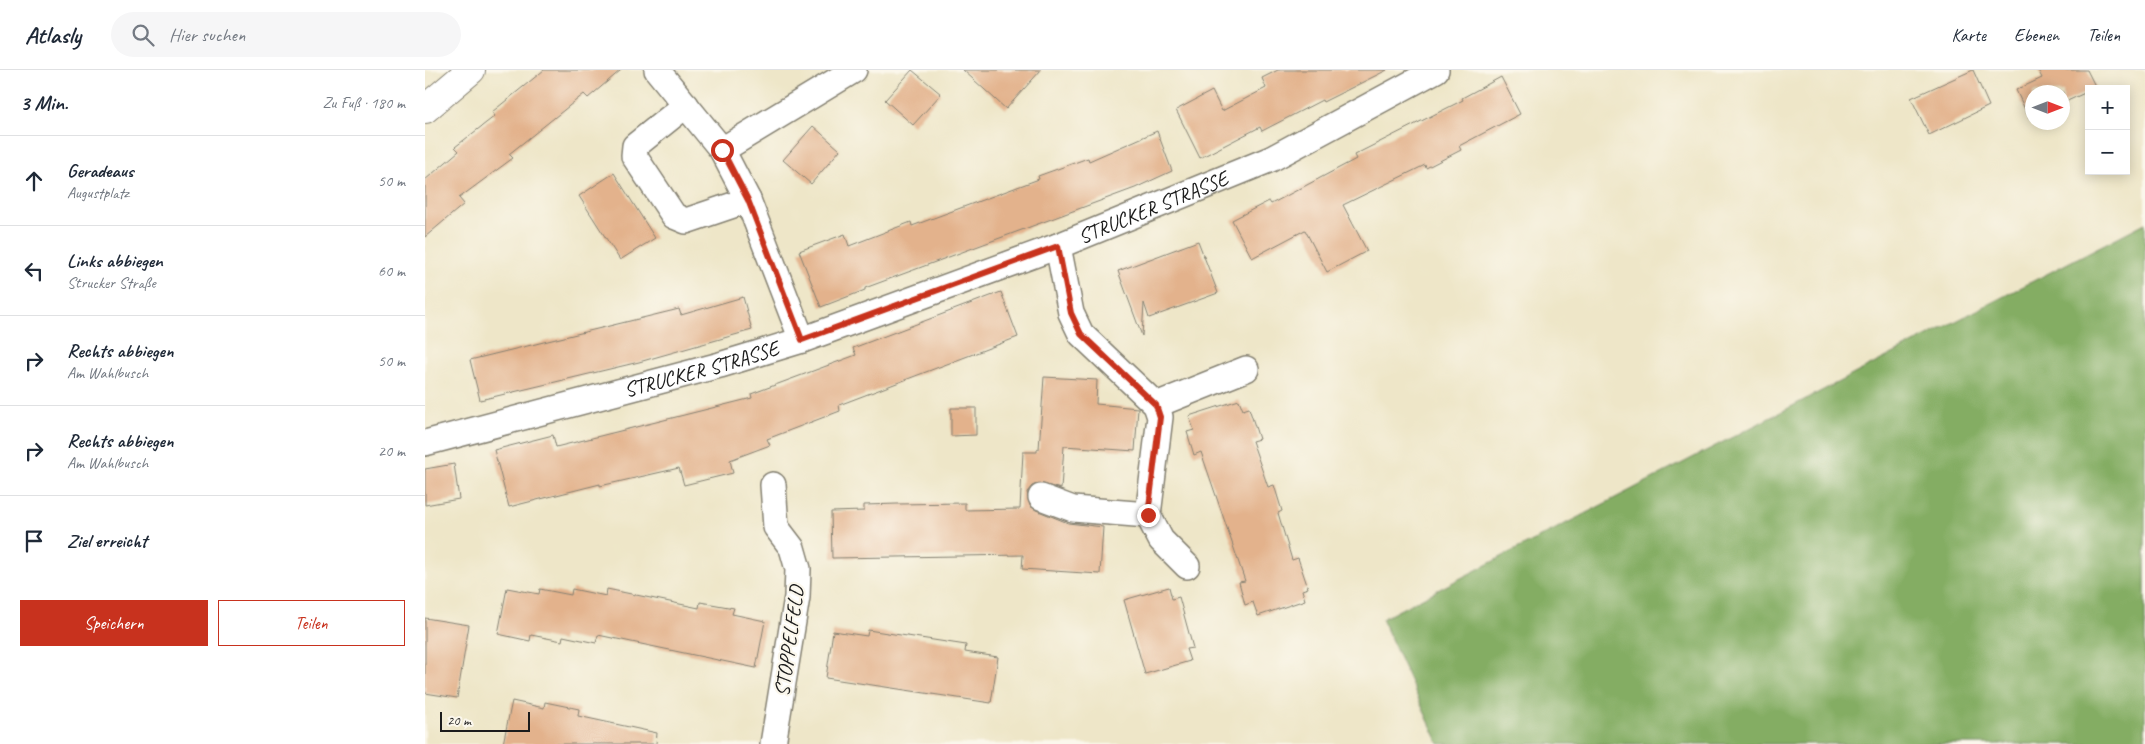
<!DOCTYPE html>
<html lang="de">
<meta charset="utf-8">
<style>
body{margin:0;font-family:Caveat,sans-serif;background:#f6f6f7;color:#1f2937}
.controls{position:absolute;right:15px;top:15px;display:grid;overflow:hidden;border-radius:0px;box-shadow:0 2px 12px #0003}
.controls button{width:45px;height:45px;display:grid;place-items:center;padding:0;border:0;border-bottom:1px solid #e0e1e3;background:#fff;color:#1f2937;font:25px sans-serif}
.compass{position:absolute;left:1600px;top:15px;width:45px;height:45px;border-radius:50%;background:#fff;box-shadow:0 2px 12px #0003;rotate:90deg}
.scale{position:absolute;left:15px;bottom:12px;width:90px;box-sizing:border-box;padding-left:5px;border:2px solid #1c1c1c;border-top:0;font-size:14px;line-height:18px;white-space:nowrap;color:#1c1c1c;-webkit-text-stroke:4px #fbf7ec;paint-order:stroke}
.stop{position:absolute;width:15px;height:15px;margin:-11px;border:4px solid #c8321e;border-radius:50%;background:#fff}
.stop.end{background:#c8321e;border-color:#fff;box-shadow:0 1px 5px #0008}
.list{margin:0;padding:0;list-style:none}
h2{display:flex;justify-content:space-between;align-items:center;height:65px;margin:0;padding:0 20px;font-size:21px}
h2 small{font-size:16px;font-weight:400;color:#747a83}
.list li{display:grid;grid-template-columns:32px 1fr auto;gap:15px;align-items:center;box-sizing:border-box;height:90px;padding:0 20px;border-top:1px solid #e0e1e3}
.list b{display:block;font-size:19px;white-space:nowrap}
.list p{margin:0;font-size:16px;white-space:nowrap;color:#747a83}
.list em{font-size:16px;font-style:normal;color:#747a83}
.actions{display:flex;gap:10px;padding:15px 20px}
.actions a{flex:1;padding:11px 0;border:1px solid #c8321e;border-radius:0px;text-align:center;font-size:18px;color:#c8321e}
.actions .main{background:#c8321e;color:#fff}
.icon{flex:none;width:28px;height:28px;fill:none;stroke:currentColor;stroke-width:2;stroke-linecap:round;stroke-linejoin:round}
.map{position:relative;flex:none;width:1720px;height:674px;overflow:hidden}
header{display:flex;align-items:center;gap:30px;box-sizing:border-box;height:70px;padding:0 25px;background:#fff;border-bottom:1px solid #e0e1e3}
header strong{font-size:24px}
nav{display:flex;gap:28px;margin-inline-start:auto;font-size:18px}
.search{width:350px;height:45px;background:#f6f6f7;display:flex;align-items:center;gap:12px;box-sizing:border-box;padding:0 18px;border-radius:28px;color:#747a83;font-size:19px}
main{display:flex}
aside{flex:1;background:#fff}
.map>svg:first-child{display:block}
</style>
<header>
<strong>Atlasly</strong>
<div class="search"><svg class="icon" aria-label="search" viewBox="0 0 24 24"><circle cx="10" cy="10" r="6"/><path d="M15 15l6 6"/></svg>Hier suchen</div>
<nav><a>Karte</a><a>Ebenen</a><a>Teilen</a></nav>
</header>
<main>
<aside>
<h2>3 Min.<small>Zu Fuß · 180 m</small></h2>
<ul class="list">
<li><svg class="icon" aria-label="ahead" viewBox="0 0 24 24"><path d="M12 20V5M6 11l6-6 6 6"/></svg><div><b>Geradeaus</b><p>Augustplatz</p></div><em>50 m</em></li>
<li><svg class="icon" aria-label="left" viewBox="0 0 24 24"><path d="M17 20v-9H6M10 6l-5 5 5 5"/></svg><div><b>Links abbiegen</b><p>Strucker Straße</p></div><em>60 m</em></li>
<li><svg class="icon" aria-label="right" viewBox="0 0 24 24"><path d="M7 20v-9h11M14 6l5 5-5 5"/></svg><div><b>Rechts abbiegen</b><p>Am Wahlbusch</p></div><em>50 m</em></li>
<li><svg class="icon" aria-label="right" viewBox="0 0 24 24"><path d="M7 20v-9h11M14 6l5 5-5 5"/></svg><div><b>Rechts abbiegen</b><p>Am Wahlbusch</p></div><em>20 m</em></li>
<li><svg class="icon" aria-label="arrive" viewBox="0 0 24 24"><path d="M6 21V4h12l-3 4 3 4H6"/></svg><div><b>Ziel erreicht</b></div></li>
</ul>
<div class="actions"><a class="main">Speichern</a><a>Teilen</a></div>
</aside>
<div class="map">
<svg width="1720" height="674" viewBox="0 0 1720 674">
<rect width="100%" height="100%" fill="#fbf7ec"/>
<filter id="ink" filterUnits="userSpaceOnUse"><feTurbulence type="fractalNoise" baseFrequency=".02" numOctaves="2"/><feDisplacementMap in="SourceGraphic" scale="10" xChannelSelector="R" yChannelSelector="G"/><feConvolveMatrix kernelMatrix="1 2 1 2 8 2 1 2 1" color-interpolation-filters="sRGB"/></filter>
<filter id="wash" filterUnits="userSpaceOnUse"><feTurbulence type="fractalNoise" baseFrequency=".0096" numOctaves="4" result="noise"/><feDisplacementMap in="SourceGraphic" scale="20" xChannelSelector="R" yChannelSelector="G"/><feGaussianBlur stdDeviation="1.12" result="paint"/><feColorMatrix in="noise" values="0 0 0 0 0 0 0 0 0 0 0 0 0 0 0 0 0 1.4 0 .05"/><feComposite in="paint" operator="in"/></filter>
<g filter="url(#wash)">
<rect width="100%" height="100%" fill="#eee6c8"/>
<path fill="#84ad64" stroke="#506440" d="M 1720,153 L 1720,674 L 1014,674 L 957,549 Z"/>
<g id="blocks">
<g fill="#e3b28c">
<path d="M 119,0 L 196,0 L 163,28 L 159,24 L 84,84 L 88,88 L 34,128 L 39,134 L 0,167 L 0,110 L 34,81 L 30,77 L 70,46 L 67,42 Z"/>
<path d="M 487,0 L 516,24 L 488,55 L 460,30 Z"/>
<path d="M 538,0 L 616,0 L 581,39 Z"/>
<path d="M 853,0 L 962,0 L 898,32 L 897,30 L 837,61 L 835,57 L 775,88 L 751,40 L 787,21 L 797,41 L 841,18 L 837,8 Z"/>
<path d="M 1548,0 L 1564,36 L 1504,65 L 1486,28 Z"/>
<path d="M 1613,0 L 1662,0 L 1671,18 L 1664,19 L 1664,21 L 1638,33 L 1638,22 L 1608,22 L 1608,46 L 1604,48 L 1591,20 L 1617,8 Z"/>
<path d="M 1076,7 L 1095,44 L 1034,76 L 1036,80 L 1001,98 L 1000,95 L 918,135 L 942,181 L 902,202 L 880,160 L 827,188 L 807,150 L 844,131 L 846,134 L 931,89 L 929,85 L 1038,30 L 1037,28 Z"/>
<path d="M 388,56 L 415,80 L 386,114 L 358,90 Z"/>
<path d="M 732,61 L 747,101 L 710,118 L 440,218 L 440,220 L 396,237 L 374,181 L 420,164 L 424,176 L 486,152 L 487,156 L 614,109 L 613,106 L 663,88 L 664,91 Z"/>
<path d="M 189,103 L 230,168 L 195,190 L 154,126 Z"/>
<path d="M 773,171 L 793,223 L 724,248 L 719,233 L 717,266 L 693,201 Z"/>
<path d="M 576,222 L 593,267 L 414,335 L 415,341 L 342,369 L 345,375 L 305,390 L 308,403 L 259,415 L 254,398 L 175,416 L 175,414 L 84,437 L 69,380 L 128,365 L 131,377 L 327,328 L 326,324 L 431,285 L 428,278 Z"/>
<path d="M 318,227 L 327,260 L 214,292 L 55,330 L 45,290 L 254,239 L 256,245 Z"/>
<path d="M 619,307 L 672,310 L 671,334 L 713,338 L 710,381 L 639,376 L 636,419 L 614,413 L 607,416 L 602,422 L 605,436 L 611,440 L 643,453 L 678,457 L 675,504 L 597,499 L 598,485 L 407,488 L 406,442 L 439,441 L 439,435 L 473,434 L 540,433 L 540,440 L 595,439 L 598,382 L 612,382 L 612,379 L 614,379 Z"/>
<path d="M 814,330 L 818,340 L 824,338 L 834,369 L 827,371 L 843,417 L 849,415 L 857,441 L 853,443 L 867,490 L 873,488 L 883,518 L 877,520 L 880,530 L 833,546 L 828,532 L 820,535 L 814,512 L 820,511 L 801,455 L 776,382 L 769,385 L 762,362 L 769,360 L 764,346 Z"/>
<path d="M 526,338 L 551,338 L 551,365 L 526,366 Z"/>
<path d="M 29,394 L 34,429 L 0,435 L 0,399 Z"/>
<path d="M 744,517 L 747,529 L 754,527 L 768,578 L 761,579 L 765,591 L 720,604 L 699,530 Z"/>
<path d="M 82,518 L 114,524 L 115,519 L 146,525 L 147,519 L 181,526 L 182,519 L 274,538 L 275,532 L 309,538 L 307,544 L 340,551 L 331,598 L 173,565 L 171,573 L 138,566 L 137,571 L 106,565 L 105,571 L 73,564 Z"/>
<path d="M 0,548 L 44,555 L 32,628 L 0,623 Z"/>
<path d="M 443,560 L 541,575 L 540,582 L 573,587 L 566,633 L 401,608 L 408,561 L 442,566 Z"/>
<path d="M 87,631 L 119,638 L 120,632 L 154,639 L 153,646 L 232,663 L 231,674 L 78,674 Z"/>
</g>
</g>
</g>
<g filter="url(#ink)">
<use href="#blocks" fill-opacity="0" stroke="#858172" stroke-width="1"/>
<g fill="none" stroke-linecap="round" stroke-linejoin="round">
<defs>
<g id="street">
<path d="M 232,0 L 297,80 L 323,130 L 377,270"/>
<path d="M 261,35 L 210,76 L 209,86 L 249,146 L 261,151 L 323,130"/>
<path d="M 297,80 L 429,0"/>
<path d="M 633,176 L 646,243 L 656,264 L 731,335 L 735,347 L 723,445 L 736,470 L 762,496"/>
<path d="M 731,335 L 821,299"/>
<path id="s1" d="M 0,373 L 295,295 L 377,270 L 633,176 L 846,89 L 1011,0"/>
<path d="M 348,415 L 351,457 L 367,478 L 373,499 L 372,527 L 348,674"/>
<path d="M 616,427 L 648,439 L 723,445"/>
</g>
<path id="secondary" d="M 0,39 L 46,0"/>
</defs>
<use href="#street" stroke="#858172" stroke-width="28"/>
<use href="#secondary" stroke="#858172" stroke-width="30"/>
<use href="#street" stroke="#fff" stroke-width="25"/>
<use href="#secondary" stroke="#fff" stroke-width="28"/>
</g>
</g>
<g fill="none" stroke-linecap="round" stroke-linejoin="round" filter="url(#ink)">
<path stroke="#c8321e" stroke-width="6" d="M 297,80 L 323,130 L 377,270 L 633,176 L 646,243 L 656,264 L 731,335 L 735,347 L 723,445"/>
</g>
<g text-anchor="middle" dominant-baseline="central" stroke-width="4.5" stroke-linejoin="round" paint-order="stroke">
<g font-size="21" fill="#1c1c1c" stroke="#fbf7ec">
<text stroke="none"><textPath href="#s1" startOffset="766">STRUCKER STRASSE</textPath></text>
<text stroke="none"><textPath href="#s1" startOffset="286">STRUCKER STRASSE</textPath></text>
<text transform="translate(364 571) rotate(-82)">STOPPELFELD</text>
</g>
</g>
</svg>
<div class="controls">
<button>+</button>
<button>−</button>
</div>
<svg class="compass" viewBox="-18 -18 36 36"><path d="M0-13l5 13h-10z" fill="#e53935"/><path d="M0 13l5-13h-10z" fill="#747a83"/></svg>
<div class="scale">20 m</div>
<div class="stop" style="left:297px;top:80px"></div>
<div class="stop end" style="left:723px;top:445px"></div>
</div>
</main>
